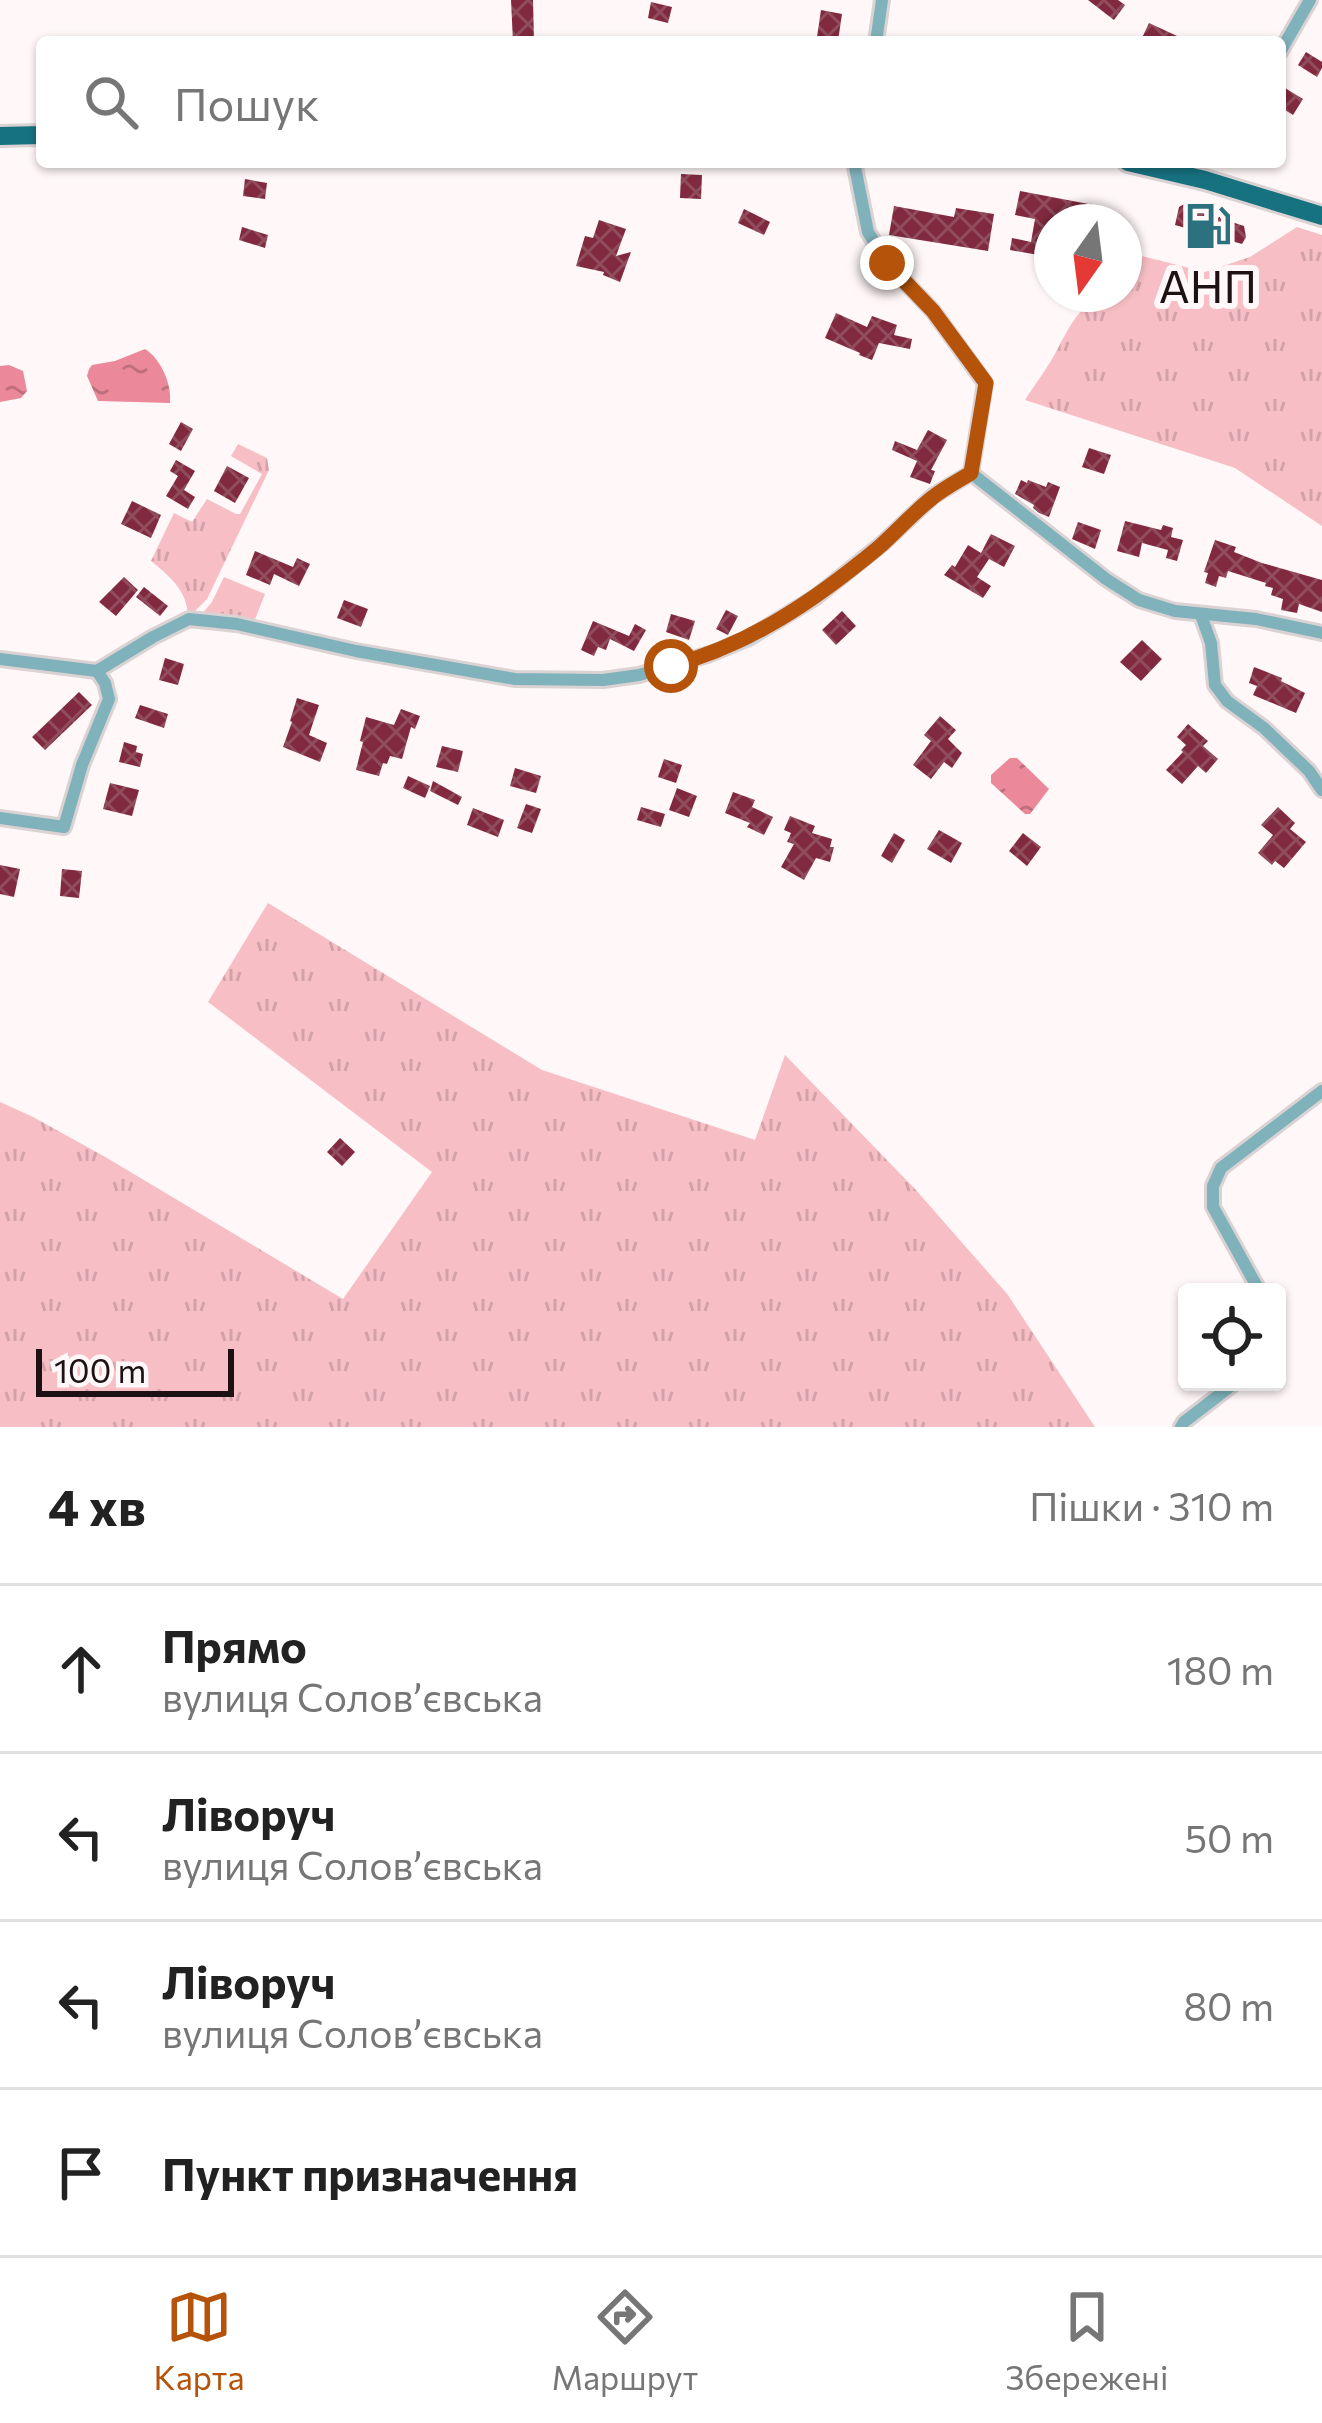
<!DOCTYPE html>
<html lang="uk">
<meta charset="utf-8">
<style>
body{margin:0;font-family:Commissioner,sans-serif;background:#f2f2f2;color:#222}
.controls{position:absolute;right:36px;bottom:36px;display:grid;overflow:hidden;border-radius:12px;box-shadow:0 3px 9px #0004}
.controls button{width:108px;height:108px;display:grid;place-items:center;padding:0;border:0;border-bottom:3px solid #e0e0e0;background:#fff;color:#222;font:60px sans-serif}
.compass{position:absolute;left:1034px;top:204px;width:108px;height:108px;border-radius:50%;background:#fff;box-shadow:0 3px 9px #0004;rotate:194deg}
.scale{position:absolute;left:36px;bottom:30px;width:198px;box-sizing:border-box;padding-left:12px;border:6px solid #1d1113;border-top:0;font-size:33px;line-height:42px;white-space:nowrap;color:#1d1113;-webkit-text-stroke:9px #fff7f8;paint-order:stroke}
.stop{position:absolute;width:36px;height:36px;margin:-27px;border:9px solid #b45309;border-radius:50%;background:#fff}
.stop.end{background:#b45309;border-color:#fff;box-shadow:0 3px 12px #0008}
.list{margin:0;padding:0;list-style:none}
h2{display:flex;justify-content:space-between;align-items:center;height:156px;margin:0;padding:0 48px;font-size:51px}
h2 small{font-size:39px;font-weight:400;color:#767676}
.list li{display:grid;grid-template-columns:78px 1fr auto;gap:36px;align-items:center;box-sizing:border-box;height:168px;padding:0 48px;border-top:3px solid #e0e0e0}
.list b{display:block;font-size:45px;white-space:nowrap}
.list p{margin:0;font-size:39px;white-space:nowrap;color:#767676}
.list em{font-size:39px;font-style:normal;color:#767676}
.icon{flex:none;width:66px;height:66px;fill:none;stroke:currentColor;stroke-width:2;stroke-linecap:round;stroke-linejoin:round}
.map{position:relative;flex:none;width:1322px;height:1427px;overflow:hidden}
.search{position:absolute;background:#fff;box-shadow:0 3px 9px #0004;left:36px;right:36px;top:36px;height:132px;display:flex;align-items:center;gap:30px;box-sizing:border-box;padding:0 42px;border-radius:12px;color:#767676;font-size:45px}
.sheet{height:828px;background:#fff}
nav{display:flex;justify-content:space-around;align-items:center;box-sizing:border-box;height:168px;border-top:3px solid #e0e0e0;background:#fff;font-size:33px;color:#767676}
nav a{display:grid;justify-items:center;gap:6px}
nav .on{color:#b45309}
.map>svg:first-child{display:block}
</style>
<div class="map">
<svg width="1322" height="1427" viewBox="0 0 1322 1427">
<defs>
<pattern id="grass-tufts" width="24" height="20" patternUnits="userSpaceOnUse" patternTransform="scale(3)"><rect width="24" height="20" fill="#f7bec5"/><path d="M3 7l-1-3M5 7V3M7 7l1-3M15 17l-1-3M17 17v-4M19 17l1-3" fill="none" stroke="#d3a2a8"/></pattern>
<pattern id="water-ripples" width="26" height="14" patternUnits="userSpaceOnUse" patternTransform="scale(3)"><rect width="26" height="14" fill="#eb8899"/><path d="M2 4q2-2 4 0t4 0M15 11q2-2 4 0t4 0" fill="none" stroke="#be6e7c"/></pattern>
<pattern id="building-cross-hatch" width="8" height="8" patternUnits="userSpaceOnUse" patternTransform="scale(3)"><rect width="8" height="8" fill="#812a3f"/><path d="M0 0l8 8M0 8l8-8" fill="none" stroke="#904e5d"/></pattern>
</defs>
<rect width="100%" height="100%" fill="#fff7f8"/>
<g fill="url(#grass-tufts)">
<path d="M 1297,227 L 1322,235 L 1322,526 L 1235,468 L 1025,400 C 1035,384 1047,369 1056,352 C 1073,321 1083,294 1124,294 L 1124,278 L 1130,253 L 1205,272 L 1250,257 Z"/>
<path d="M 238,444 L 267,458 L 269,470 L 207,599 L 192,614 L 188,614 C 186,589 169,576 151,561 L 174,513 L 192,522 L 207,499 L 236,514 L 240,514 L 262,474 L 231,456 Z"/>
<path d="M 224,577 L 265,594 L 254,622 L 201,615 L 212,602 Z"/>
<path d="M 268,903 L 542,1070 L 755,1140 L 785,1055 L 915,1189 L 1008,1295 L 1095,1427 L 0,1427 L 0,1102 L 33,1117 L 107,1158 L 343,1299 L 432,1172 L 208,1002 Z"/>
</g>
<g fill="url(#water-ripples)">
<path d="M 145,349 C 161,359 172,384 170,403 L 98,401 L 87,376 L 89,369 L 92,365 L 115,361 Z"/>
<path d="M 9,365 L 23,371 L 27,391 L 21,398 L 0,402 L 0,366 Z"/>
<path d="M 1010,758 L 1017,758 L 1049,789 L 1030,814 L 1025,814 L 991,783 L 991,775 Z"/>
</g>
<g fill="url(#building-cross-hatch)">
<path d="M 511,0 L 533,0 L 534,42 L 513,42 Z"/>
<path d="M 1088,0 L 1118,0 L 1125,5 L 1114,20 Z"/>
<path d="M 651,2 L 672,7 L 668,23 L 648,18 Z"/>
<path d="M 821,10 L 842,14 L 838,41 L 817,37 Z"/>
<path d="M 1149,23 L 1190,42 L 1140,42 Z"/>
<path d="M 1306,52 L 1322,62 L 1322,68 L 1317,77 L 1298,65 Z"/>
<path d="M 1285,88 L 1303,99 L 1293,115 L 1280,107 L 1280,97 Z"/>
<path d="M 681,174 L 702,175 L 701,199 L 680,198 Z"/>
<path d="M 245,179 L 267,183 L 265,199 L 243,196 Z"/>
<path d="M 1020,191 L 1099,206 L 1096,222 L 1052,222 L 1044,256 L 1010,250 L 1012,238 L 1031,242 L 1035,219 L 1015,215 Z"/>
<path d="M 1191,200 L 1207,204 L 1214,222 L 1221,215 L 1226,216 L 1229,221 L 1244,226 L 1246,237 L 1242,244 L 1175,225 L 1179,207 Z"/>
<path d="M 894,206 L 954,217 L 956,208 L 994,214 L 988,251 L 889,235 Z"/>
<path d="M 744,209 L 770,222 L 764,235 L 738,223 Z"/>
<path d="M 599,220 L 626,229 L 616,256 L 631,252 L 620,282 L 603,275 L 604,272 L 576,266 L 585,236 L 593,238 Z"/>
<path d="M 242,227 L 268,235 L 265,248 L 239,240 Z"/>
<path d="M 836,313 L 867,327 L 872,316 L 897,325 L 894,335 L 912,339 L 910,349 L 879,343 L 872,360 L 859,355 L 860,353 L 825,338 Z"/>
<path d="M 181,422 L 193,429 L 181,451 L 169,444 Z"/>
<path d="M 928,430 L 947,440 L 931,470 L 935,471 L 930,484 L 910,477 L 917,461 L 892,450 L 895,441 L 917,450 Z"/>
<path d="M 1089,448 L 1111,455 L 1104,474 L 1082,467 Z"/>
<path d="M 176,460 L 195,471 L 184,490 L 195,497 L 188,509 L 166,496 L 178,476 L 170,471 Z"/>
<path d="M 227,466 L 249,478 L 235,503 L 214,491 Z"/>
<path d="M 1021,480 L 1027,483 L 1028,480 L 1046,487 L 1048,482 L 1060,487 L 1049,517 L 1039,513 L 1033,508 L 1034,505 L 1015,494 Z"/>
<path d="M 132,501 L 161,515 L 151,538 L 121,524 Z"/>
<path d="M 1125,521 L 1161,530 L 1163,525 L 1173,528 L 1171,537 L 1183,540 L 1177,561 L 1166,558 L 1168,550 L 1142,543 L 1139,557 L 1117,551 Z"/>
<path d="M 1078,522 L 1101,530 L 1095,549 L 1072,539 Z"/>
<path d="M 991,534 L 1015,546 L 1004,567 L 989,559 L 977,577 L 991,586 L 983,598 L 944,575 L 952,565 L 955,567 L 968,545 L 981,553 Z"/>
<path d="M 1215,540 L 1236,547 L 1234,552 L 1262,563 L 1322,580 L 1322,612 L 1299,604 L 1297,613 L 1281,610 L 1283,599 L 1271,595 L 1273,588 L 1265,586 L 1266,583 L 1228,571 L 1226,578 L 1219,576 L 1216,587 L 1205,583 L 1208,573 L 1204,572 Z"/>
<path d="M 255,551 L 293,567 L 297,558 L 310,564 L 299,586 L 274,574 L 270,585 L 246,575 Z"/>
<path d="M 124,577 L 138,590 L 116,616 L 99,602 Z"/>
<path d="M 144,587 L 168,606 L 160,616 L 136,597 Z"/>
<path d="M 344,600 L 368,609 L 361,627 L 337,618 Z"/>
<path d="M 726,610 L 738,616 L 728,635 L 716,629 Z"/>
<path d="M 842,611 L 856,626 L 836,645 L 822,630 Z"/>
<path d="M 671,614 L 695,621 L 689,640 L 666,632 Z"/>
<path d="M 593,621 L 629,636 L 635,624 L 646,630 L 634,651 L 610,639 L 606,650 L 598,647 L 594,656 L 581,650 Z"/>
<path d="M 1142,640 L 1162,659 L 1141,681 L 1120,662 Z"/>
<path d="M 165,658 L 184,664 L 178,685 L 159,680 Z"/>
<path d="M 1254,667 L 1282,678 L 1281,681 L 1305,693 L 1296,713 L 1253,695 L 1257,686 L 1249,683 Z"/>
<path d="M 79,692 L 92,705 L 45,750 L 32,737 Z"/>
<path d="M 297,698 L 319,705 L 309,735 L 327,743 L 320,762 L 283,747 L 292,722 L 290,721 Z"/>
<path d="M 140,705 L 168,714 L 164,728 L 135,718 Z"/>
<path d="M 401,709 L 420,716 L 415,729 L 411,727 L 402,759 L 390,756 L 387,764 L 383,763 L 379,776 L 356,770 L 363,742 L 360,741 L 366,717 L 394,725 Z"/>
<path d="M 940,716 L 956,730 L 948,739 L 962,753 L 952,768 L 944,762 L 931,779 L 913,765 L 931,741 L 924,735 Z"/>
<path d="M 1188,724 L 1208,741 L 1203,746 L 1218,759 L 1206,773 L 1198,766 L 1182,784 L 1166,770 L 1183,752 L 1181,750 L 1186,745 L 1177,737 Z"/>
<path d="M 124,742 L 137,746 L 136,752 L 143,754 L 140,767 L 119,762 Z"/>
<path d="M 442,746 L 463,751 L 458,772 L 436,767 Z"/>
<path d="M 664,759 L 682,765 L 676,783 L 658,777 Z"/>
<path d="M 515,768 L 541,776 L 536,793 L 510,786 Z"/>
<path d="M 408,776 L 430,786 L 425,798 L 403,788 Z"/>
<path d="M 433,781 L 462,797 L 458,805 L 430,791 Z"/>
<path d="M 110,783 L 139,790 L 132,816 L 103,809 Z"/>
<path d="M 677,788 L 697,796 L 689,817 L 669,810 Z"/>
<path d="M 733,792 L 755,800 L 752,807 L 773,817 L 764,835 L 747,827 L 750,823 L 725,813 Z"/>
<path d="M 526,804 L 541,809 L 532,833 L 517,828 Z"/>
<path d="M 641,807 L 665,814 L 661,827 L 637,820 Z"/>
<path d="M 1278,807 L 1295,823 L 1290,829 L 1306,842 L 1284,868 L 1275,861 L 1272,865 L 1258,853 L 1273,835 L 1261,825 Z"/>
<path d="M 473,808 L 504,820 L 498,837 L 467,825 Z"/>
<path d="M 790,816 L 815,826 L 812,833 L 832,839 L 830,847 L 834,847 L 830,862 L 816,858 L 804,880 L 781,867 L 794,844 L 787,842 L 791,833 L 784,830 Z"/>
<path d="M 939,830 L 962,843 L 951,863 L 927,849 Z"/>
<path d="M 894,833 L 905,840 L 892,863 L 881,856 Z"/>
<path d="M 1023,833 L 1041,847 L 1027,866 L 1009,851 Z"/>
<path d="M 0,865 L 20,869 L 14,897 L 0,894 Z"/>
<path d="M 62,869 L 82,871 L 79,898 L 60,896 Z"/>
<path d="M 340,1138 L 355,1152 L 342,1166 L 327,1152 Z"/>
</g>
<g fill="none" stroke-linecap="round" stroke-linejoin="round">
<defs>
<g id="minor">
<path d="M 876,42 L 882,0"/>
<path d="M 1280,52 L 1310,0"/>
<path d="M 854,162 L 868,232 L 887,263 L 933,311 L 985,383 L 971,473 L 1106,579 L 1139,600 L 1175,611 L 1256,619 L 1322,633"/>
<path d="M 1201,615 L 1211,643 L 1215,685 L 1227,701 L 1264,728 L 1309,771 L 1322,790"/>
<path d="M 0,659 L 97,671 L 153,637 L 189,619 L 237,624 L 356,651 L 515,679 L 603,680 L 639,675 L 710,654 L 749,638 L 816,597 L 883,543 L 933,496 L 971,473"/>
<path d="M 0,818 L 64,827 L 82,765 L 109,699 L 105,683 L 97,671"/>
<path d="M 1260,1292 L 1213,1207 L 1213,1186 L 1221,1168 L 1322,1091"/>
<path d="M 1181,1427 L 1184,1422 L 1236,1382"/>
</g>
<g id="primary">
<path d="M 0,136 L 42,135"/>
<path d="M 1128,162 L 1205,180 L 1322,216"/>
</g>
</defs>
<use href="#minor" stroke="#dbd2d3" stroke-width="18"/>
<use href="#primary" stroke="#dbd2d3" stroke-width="24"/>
<use href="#minor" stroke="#80b2bb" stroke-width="12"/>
<use href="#primary" stroke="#177280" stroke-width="18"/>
</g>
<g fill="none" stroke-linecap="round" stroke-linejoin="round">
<path stroke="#b45309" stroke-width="15" d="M 671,666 C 751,644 814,601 878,548 C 896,532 913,513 932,498 C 944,488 958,481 971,473 L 986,383 L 933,311 L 887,263"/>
</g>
<defs>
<symbol id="fuel-bare" viewBox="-9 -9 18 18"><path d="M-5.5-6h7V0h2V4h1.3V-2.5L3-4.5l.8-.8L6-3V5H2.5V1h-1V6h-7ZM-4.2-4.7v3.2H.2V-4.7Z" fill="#2b727e" stroke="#fff7f8" stroke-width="2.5" paint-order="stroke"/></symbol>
</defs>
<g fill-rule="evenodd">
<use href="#fuel-bare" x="1175" y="193" width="66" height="66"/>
</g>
<g text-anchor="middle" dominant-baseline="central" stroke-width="12" stroke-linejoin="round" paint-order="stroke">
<g font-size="45" fill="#1d1113" stroke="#fff7f8">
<text x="1208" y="284">АНП</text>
</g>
</g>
</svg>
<div class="controls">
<button><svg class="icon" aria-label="locate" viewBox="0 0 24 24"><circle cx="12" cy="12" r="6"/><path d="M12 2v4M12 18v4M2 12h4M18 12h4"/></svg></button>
</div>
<svg class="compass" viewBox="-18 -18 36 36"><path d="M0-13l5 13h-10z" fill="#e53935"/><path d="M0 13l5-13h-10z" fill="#767676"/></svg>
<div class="scale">100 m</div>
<div class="stop" style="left:671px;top:666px"></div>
<div class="stop end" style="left:887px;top:263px"></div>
<div class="search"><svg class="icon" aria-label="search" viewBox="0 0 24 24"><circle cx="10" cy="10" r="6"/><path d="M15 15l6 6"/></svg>Пошук</div>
</div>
<section class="sheet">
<h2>4 хв<small>Пішки · 310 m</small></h2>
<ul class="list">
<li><svg class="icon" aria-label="ahead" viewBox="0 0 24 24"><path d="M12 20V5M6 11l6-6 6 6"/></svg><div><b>Прямо</b><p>вулиця Соловʼєвська</p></div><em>180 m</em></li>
<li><svg class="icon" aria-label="left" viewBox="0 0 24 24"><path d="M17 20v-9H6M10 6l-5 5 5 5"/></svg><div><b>Ліворуч</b><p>вулиця Соловʼєвська</p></div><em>50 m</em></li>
<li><svg class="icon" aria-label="left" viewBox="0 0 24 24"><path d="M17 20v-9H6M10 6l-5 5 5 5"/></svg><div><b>Ліворуч</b><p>вулиця Соловʼєвська</p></div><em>80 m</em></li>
<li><svg class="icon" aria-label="arrive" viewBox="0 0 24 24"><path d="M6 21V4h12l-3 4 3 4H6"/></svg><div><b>Пункт призначення</b></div></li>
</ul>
</section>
<nav>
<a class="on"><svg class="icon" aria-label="map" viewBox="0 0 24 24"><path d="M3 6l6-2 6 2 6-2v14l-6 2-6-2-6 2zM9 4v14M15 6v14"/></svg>Карта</a>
<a><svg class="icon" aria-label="directions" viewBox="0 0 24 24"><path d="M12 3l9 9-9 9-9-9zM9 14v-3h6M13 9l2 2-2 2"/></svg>Маршрут</a>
<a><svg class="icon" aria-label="saved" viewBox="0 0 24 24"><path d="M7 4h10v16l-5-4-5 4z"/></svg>Збережені</a>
</nav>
